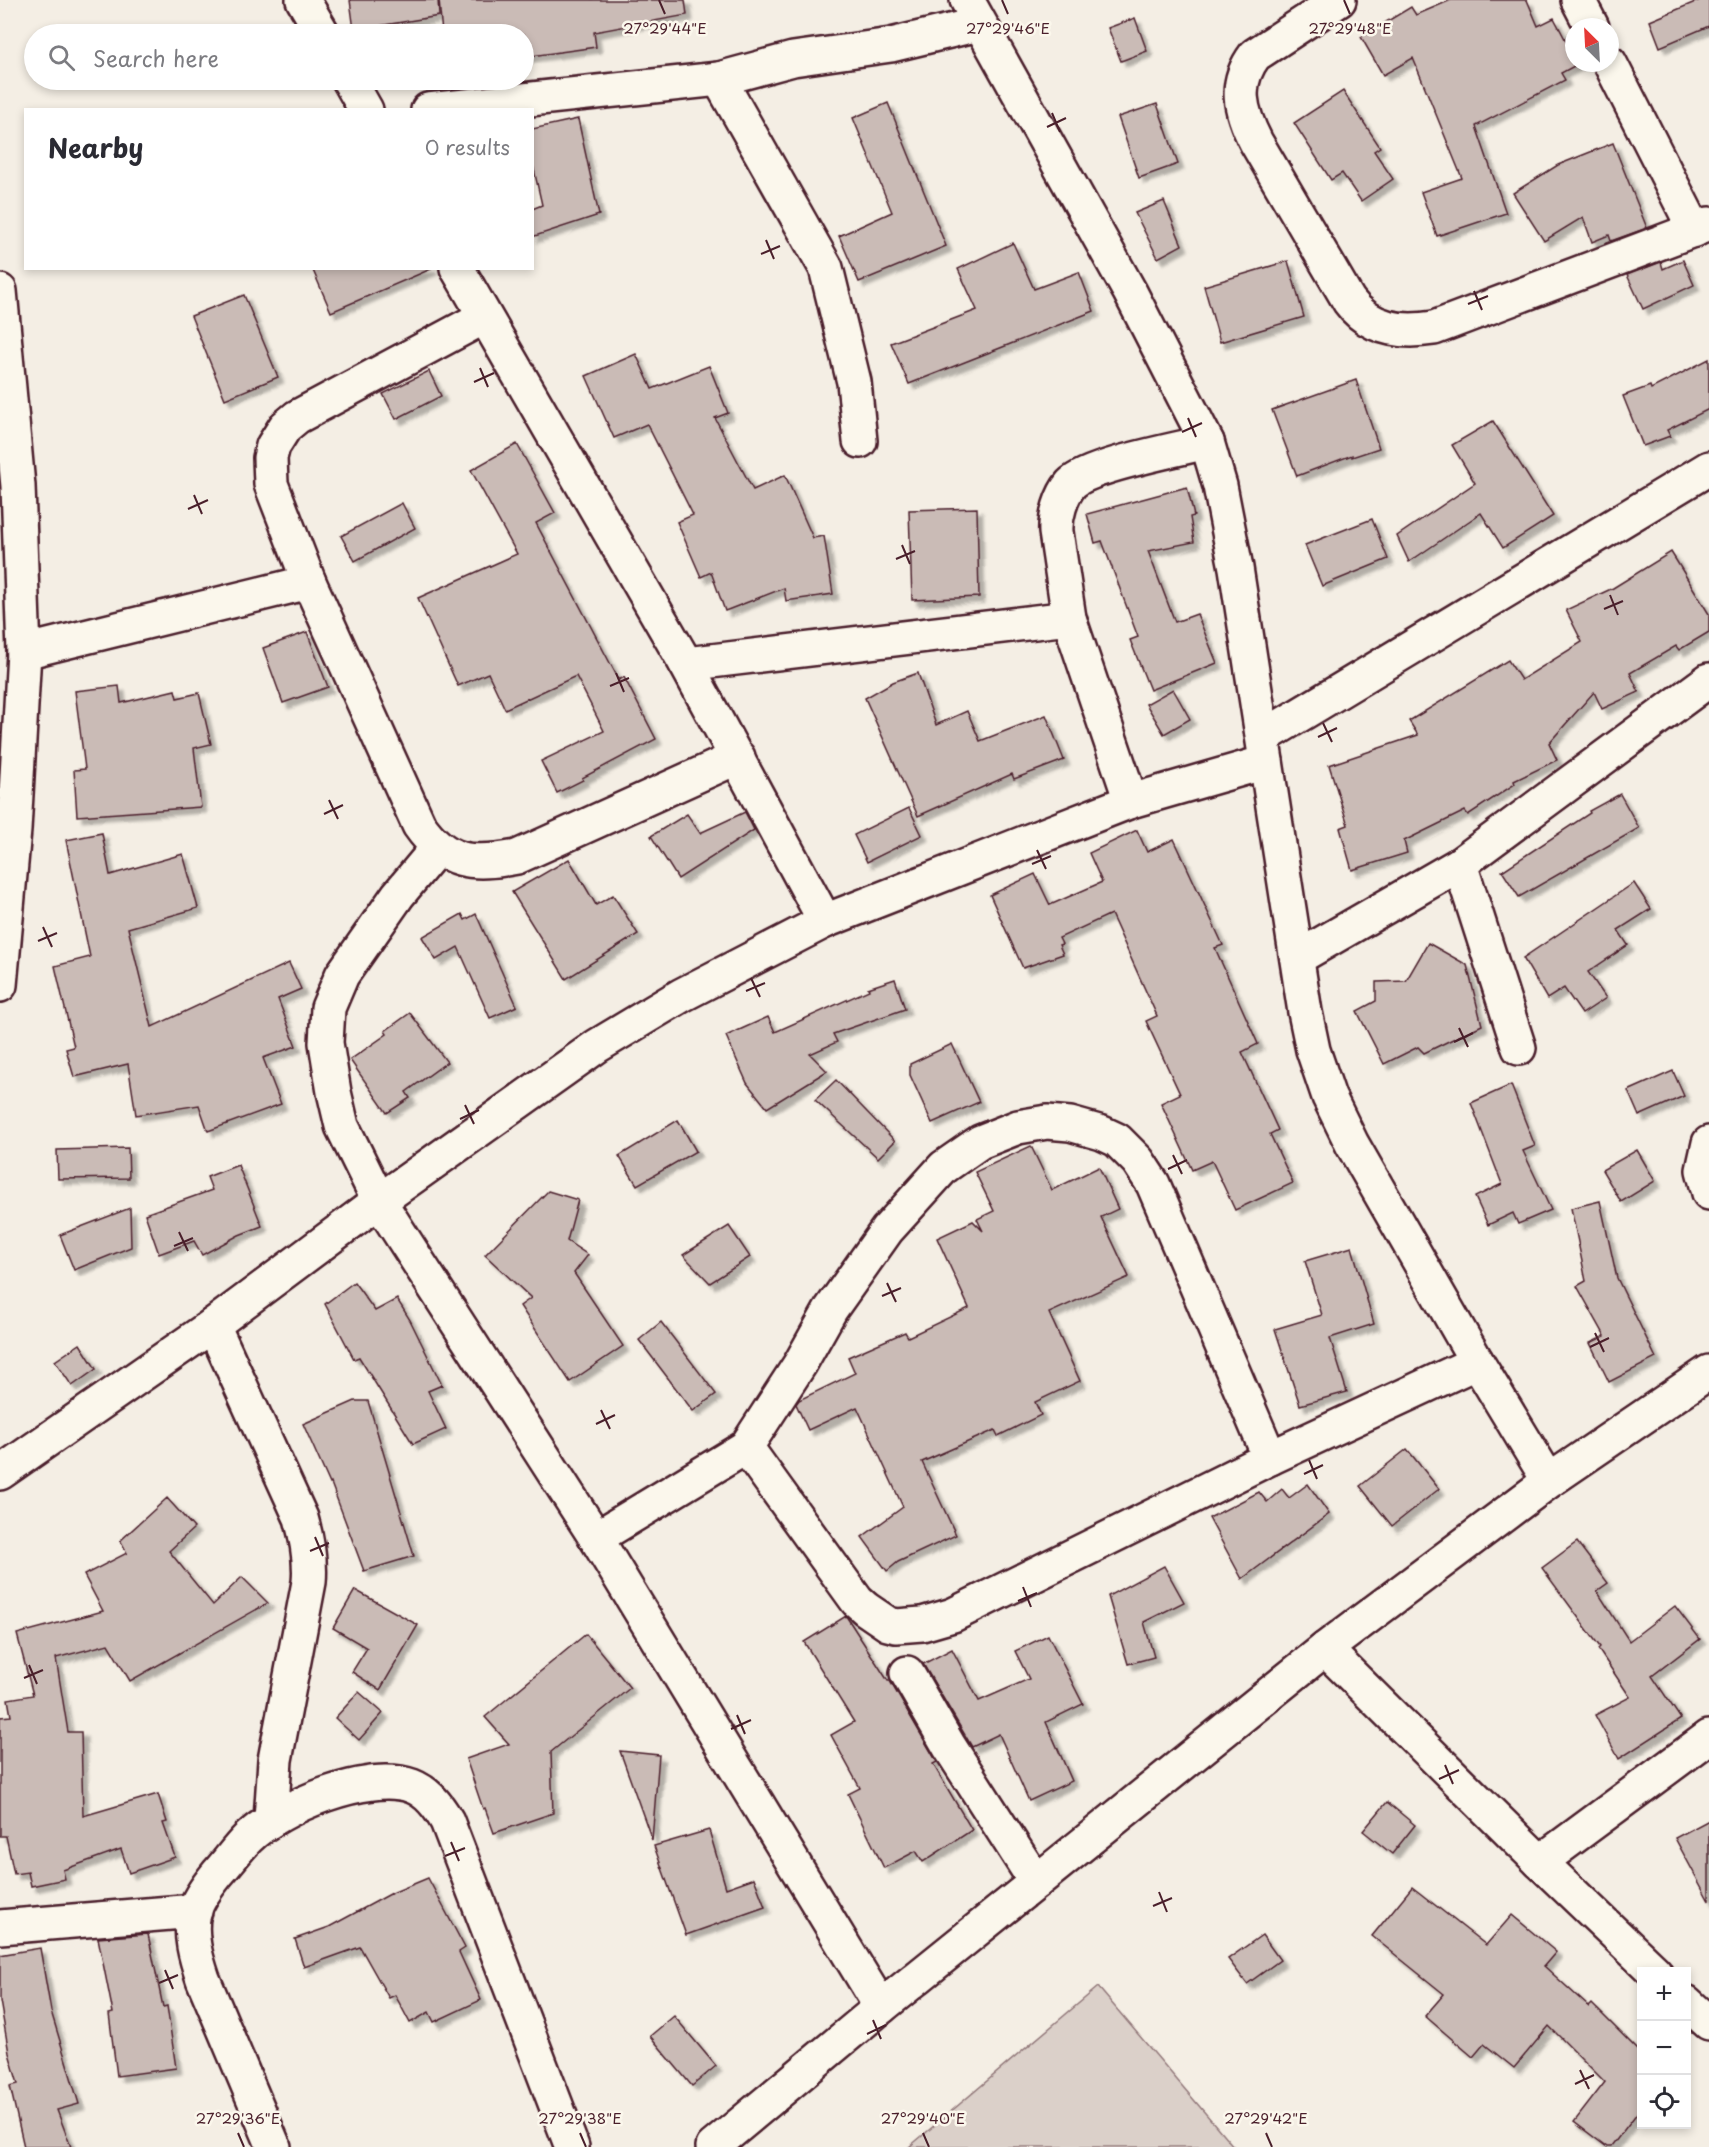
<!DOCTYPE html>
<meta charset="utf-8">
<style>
body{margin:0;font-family:"Playpen Sans",sans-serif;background:#f7f7f7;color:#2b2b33}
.controls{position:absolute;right:18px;bottom:18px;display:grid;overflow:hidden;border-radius:0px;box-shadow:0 3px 9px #0003}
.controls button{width:54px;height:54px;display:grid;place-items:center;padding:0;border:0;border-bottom:2px solid #e1e1e2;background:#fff;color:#2b2b33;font:30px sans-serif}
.compass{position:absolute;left:1565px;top:18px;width:54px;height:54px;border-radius:50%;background:#fff;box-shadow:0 3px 9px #0003;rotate:336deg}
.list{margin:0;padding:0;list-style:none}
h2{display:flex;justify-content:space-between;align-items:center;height:78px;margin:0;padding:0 24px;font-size:26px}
h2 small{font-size:20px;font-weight:400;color:#7c7c81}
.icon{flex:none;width:33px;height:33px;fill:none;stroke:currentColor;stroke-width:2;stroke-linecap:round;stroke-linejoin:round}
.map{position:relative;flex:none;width:1709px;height:2147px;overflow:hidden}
.search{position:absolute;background:#fff;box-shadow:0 3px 9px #0003;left:24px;top:24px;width:510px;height:66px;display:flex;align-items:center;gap:15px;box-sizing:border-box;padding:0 21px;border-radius:33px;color:#7c7c81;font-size:22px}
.panel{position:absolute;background:#fff;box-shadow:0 3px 9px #0003;left:24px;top:108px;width:510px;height:162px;border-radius:0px}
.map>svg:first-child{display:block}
</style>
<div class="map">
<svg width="1709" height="2147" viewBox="0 0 1709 2147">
<defs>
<filter id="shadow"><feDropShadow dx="5.5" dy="5.5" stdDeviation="1.5" flood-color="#0004"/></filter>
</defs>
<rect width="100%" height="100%" fill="#f4eee4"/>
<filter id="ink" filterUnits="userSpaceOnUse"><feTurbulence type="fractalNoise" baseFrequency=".0167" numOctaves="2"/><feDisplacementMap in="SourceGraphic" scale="12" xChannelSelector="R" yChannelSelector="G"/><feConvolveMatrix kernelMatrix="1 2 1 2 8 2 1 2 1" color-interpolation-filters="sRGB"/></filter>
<g filter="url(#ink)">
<path fill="#dbd0c9" stroke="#92787a" stroke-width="1.5" d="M 1098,1987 L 1234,2147 L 909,2147 Z"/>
<g fill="#cabbb6" stroke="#4a1f2b" stroke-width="1.5" filter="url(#shadow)">
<path d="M 350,0 L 438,0 L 439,16 L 354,30 Z"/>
<path d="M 439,0 L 685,0 L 687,15 L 594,32 L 596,47 L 524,57 L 524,34 L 442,34 Z"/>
<path d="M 1451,0 L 1527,0 L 1538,26 L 1554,18 L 1574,56 L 1574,63 L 1578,64 L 1561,73 L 1565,80 L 1476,126 L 1506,213 L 1437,236 L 1421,192 L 1462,178 L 1413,58 L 1383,75 L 1361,37 L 1411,7 L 1416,15 Z"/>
<path d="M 1700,0 L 1709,0 L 1709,26 L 1660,47 L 1650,21 Z"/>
<path d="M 1135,18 L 1147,51 L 1121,61 L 1108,28 Z"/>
<path d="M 1343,91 L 1380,147 L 1374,151 L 1393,179 L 1361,201 L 1342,173 L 1331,180 L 1294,123 Z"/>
<path d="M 888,103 L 946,246 L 859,282 L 839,236 L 892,212 L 853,118 Z"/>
<path d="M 1157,104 L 1178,164 L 1139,178 L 1118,117 Z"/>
<path d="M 578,119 L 599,215 L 532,237 L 532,209 L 542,205 L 532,161 L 532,129 Z"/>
<path d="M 1613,143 L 1647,228 L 1611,241 L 1609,235 L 1592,242 L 1583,217 L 1544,241 L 1513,193 L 1558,165 Z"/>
<path d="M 1164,201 L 1182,245 L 1158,258 L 1135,213 Z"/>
<path d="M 1013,243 L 1034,289 L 1079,272 L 1094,311 L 909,384 L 891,343 L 977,310 L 958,269 Z"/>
<path d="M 1683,260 L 1694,285 L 1643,309 L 1627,275 L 1661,262 L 1663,269 Z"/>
<path d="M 1288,261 L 1304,317 L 1220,342 L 1204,286 Z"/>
<path d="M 312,268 L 431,268 L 431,269 L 331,312 Z"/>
<path d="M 244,295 L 278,377 L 225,399 L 191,316 Z"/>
<path d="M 636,354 L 652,389 L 709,366 L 728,413 L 715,418 L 753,490 L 785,475 L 813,538 L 824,536 L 833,594 L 786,601 L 784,588 L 725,611 L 711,572 L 701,577 L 677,522 L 693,515 L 647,424 L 614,438 L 586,376 Z"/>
<path d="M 1709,359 L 1709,409 L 1667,430 L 1670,436 L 1643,446 L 1623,396 L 1650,386 L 1651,389 Z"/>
<path d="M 429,371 L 441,396 L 396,419 L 383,394 Z"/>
<path d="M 1356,380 L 1379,448 L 1352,457 L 1352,455 L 1297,476 L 1272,410 Z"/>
<path d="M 1493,421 L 1553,516 L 1503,548 L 1481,513 L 1409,562 L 1397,536 L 1475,483 L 1452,445 Z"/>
<path d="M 517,444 L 555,513 L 536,523 L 619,680 L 624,677 L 656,739 L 582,778 L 583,780 L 557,793 L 541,761 L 604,731 L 576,676 L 505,709 L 488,673 L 458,686 L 418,598 L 517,554 L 471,470 Z"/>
<path d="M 1187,487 L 1194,516 L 1190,517 L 1194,542 L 1148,551 L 1175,622 L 1197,614 L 1217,663 L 1150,690 L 1130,640 L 1138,637 L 1102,541 L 1095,543 L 1087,514 Z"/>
<path d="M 402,503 L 415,528 L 355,561 L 341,536 Z"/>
<path d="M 977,508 L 979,597 L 912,600 L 909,510 Z"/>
<path d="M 1372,519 L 1388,559 L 1322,586 L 1305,545 Z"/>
<path d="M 1671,552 L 1709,614 L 1709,632 L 1679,650 L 1676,646 L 1630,673 L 1639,692 L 1602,709 L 1594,692 L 1549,743 L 1557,760 L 1514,781 L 1515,784 L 1468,815 L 1465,811 L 1404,841 L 1407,853 L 1352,870 L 1340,828 L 1348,825 L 1329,765 L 1418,735 L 1409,721 L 1508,660 L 1521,680 L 1582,642 L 1566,610 L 1613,588 Z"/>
<path d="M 307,632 L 328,687 L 283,703 L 263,648 Z"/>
<path d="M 918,673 L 936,725 L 967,711 L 980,741 L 1046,715 L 1064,760 L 1014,779 L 1012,774 L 918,816 L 865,698 L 893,682 Z"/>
<path d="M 119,686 L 121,703 L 175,690 L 177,698 L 199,693 L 211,744 L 194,748 L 201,807 L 77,816 L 74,770 L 85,769 L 75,691 Z"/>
<path d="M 1173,689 L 1190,719 L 1164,734 L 1146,704 Z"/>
<path d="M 1620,794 L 1639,828 L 1519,897 L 1502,871 L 1590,813 L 1589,811 Z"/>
<path d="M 909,808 L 922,835 L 867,862 L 854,835 Z"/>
<path d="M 745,812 L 754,830 L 678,879 L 651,836 L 687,814 L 700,833 Z"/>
<path d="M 1137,830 L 1147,852 L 1174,839 L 1223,945 L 1215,948 L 1258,1044 L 1242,1052 L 1278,1130 L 1270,1134 L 1293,1183 L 1235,1210 L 1212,1161 L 1192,1170 L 1161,1103 L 1180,1094 L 1146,1021 L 1157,1016 L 1111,914 L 1059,938 L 1062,944 L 1059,945 L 1063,954 L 1023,968 L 990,895 L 1035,874 L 1050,905 L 1102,882 L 1089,853 Z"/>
<path d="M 102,833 L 110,875 L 183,854 L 198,908 L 128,928 L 152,1027 L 289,963 L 301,989 L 278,999 L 296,1046 L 263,1058 L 281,1104 L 208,1131 L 199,1105 L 136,1115 L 128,1064 L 74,1077 L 66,1049 L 74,1047 L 55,966 L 90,957 L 66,840 Z"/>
<path d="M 569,859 L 596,905 L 613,895 L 638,934 L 566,979 L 512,892 Z"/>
<path d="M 1634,883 L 1651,909 L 1618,930 L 1628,945 L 1588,972 L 1606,998 L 1582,1014 L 1564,988 L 1547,999 L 1523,958 Z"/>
<path d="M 462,914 L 465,920 L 476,914 L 517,1006 L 490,1018 L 458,947 L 436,960 L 422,937 Z"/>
<path d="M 1428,943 L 1467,965 L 1482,1025 L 1424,1053 L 1418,1047 L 1384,1064 L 1357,1011 L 1376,1001 L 1376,982 L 1406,981 Z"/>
<path d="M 895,979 L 905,1009 L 833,1034 L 837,1042 L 810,1054 L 827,1071 L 767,1108 L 747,1083 L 726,1036 L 768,1017 L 775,1032 L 869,990 L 868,988 Z"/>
<path d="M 410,1013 L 447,1062 L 406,1092 L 410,1098 L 387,1113 L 350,1060 L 387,1034 L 385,1031 Z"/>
<path d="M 952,1044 L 979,1102 L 932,1123 L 910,1075 L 910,1064 Z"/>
<path d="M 1673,1071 L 1684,1096 L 1639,1116 L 1628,1091 Z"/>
<path d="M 836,1080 L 895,1141 L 878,1158 L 815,1100 Z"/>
<path d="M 1511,1085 L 1535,1146 L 1523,1151 L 1551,1210 L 1518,1224 L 1513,1213 L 1488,1225 L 1475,1197 L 1502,1184 L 1471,1103 Z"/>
<path d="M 678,1120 L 696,1151 L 637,1185 L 619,1156 Z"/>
<path d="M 1031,1146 L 1052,1190 L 1099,1167 L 1118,1209 L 1101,1217 L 1129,1277 L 1049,1313 L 1080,1381 L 1035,1402 L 1041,1415 L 998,1436 L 995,1430 L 922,1462 L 956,1535 L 898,1562 L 887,1571 L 862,1537 L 903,1507 L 857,1407 L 808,1430 L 796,1404 L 799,1400 L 855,1373 L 848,1357 L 905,1332 L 908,1337 L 969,1308 L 937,1238 L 973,1221 L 983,1231 L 977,1219 L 994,1211 L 975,1172 Z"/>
<path d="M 128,1148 L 129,1178 L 58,1179 L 57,1150 Z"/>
<path d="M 1637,1150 L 1655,1181 L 1621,1202 L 1602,1170 Z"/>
<path d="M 238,1165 L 262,1226 L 239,1235 L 202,1255 L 194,1241 L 159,1254 L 145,1214 L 212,1190 L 207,1177 Z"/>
<path d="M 548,1191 L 578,1200 L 567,1241 L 588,1255 L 574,1273 L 623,1346 L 570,1382 L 520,1306 L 531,1298 L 485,1255 Z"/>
<path d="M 1600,1201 L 1617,1278 L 1656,1358 L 1609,1382 L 1590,1343 L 1605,1336 L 1577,1286 L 1586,1281 L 1571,1208 Z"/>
<path d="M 130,1208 L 131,1247 L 74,1270 L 60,1235 Z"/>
<path d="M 729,1226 L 750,1257 L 710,1283 L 683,1255 Z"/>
<path d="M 1352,1247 L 1374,1324 L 1330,1338 L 1347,1392 L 1300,1405 L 1275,1329 L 1322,1315 L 1305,1261 Z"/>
<path d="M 354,1282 L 375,1311 L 397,1299 L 410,1320 L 442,1385 L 428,1391 L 446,1429 L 413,1444 L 359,1357 L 354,1359 L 325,1304 Z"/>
<path d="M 661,1322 L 716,1394 L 693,1411 L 639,1340 Z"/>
<path d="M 80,1344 L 96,1369 L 72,1386 L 55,1361 Z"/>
<path d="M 355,1401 L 368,1401 L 414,1556 L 364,1571 L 331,1483 L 330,1484 L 303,1424 Z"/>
<path d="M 1407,1449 L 1439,1489 L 1392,1526 L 1360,1486 Z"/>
<path d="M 1308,1484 L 1329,1514 L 1242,1579 L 1209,1518 L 1259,1492 L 1267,1502 L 1282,1489 L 1289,1498 Z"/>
<path d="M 167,1498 L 194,1528 L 169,1551 L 213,1605 L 242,1577 L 268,1603 L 130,1681 L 108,1644 L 56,1658 L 68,1732 L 81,1732 L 83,1816 L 158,1794 L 167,1822 L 163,1823 L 175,1857 L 129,1873 L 121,1849 L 63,1870 L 65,1879 L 31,1886 L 28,1872 L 14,1874 L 6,1836 L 0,1836 L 0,1717 L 11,1716 L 8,1699 L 33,1695 L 17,1634 L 103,1611 L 84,1575 L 127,1553 L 120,1541 Z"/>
<path d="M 1577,1542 L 1608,1583 L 1597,1591 L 1629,1641 L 1675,1606 L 1700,1639 L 1652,1676 L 1681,1719 L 1619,1759 L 1595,1715 L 1630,1697 L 1598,1649 L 1600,1647 L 1542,1568 Z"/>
<path d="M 1164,1566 L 1184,1602 L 1144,1622 L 1154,1657 L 1128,1664 L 1108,1596 Z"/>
<path d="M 355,1590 L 418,1625 L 380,1690 L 352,1672 L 367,1648 L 333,1628 Z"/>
<path d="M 846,1616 L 888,1681 L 890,1681 L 937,1762 L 933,1764 L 972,1830 L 923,1862 L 916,1851 L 884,1868 L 848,1794 L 860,1788 L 831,1735 L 854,1722 L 804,1642 Z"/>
<path d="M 586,1634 L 630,1688 L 551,1752 L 553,1813 L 494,1833 L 485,1808 L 483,1809 L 466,1759 L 509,1744 L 485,1717 Z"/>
<path d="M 1048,1635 L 1083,1704 L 1046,1722 L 1072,1781 L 1029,1801 L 999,1734 L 972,1747 L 923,1664 L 952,1649 L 979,1701 L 1029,1679 L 1015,1651 Z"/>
<path d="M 359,1692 L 383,1713 L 359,1740 L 335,1718 Z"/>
<path d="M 620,1751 L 659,1755 L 652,1840 Z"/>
<path d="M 1387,1802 L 1415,1825 L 1392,1854 L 1363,1831 Z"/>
<path d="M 1709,1820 L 1709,1901 L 1675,1838 Z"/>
<path d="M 709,1830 L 726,1888 L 754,1878 L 765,1907 L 686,1935 L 654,1846 Z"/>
<path d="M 428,1878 L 465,1948 L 459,1952 L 481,2000 L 434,2022 L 429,2012 L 410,2023 L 395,1995 L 389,1998 L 360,1947 L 304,1967 L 295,1939 L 329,1927 L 392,1893 Z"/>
<path d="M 1412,1887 L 1486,1945 L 1512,1915 L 1556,1952 L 1544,1966 L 1589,2007 L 1592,2004 L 1641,2053 L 1641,2108 L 1611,2147 L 1607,2147 L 1574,2122 L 1605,2082 L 1549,2026 L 1514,2068 L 1484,2044 L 1473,2057 L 1425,2016 L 1444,1994 L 1372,1936 Z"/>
<path d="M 148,1934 L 163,2007 L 167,2006 L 176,2068 L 117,2076 L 109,2014 L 113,2013 L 98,1938 Z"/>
<path d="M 1262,1935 L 1280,1960 L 1247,1984 L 1228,1959 Z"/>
<path d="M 40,1948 L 51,2011 L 79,2104 L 57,2110 L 71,2147 L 24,2147 L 10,2086 L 18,2084 L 9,2053 L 0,2001 L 0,1955 Z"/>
<path d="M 674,2016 L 716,2066 L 692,2086 L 650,2036 Z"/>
</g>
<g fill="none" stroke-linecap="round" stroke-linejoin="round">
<defs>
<g id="minor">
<path d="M 303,0 L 323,34"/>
<path d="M 967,0 L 1130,292 L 1207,442 L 1220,486 L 1236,568 L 1305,1012 L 1313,1050 L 1329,1097 L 1352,1144 L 1477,1362 L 1549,1481"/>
<path d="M 1339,0 L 1255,55 C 1233,84 1240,111 1256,142 L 1349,301 C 1370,330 1402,333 1434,328 L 1709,224"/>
<path d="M 1578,0 L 1592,27"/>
<path d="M 1610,63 L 1695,230"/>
<path d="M 719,79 L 826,268 L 854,382 L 860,441"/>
<path d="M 349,80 L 366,110"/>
<path d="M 428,110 L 719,79 L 793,59 L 891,45 L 979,24"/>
<path d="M 457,268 L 686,664 L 825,921"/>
<path d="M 0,291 L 18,486 L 24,652 L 14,830 L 0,985"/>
<path d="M 484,317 L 297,417 L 285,427 L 273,446 L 270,458 L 271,484 L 309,582 L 419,825 C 446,864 472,865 517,857 L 738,757"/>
<path d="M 24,652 L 309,582"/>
<path d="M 686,664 L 1069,618"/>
<path d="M 1263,737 L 1709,468"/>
<path d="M 1131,801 L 1069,618 L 1056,532 C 1055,517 1061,496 1071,484 C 1088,466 1179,449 1207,442"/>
<path d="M 438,847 L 398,895 L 342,975 L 328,1008 L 326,1043 L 334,1092 L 342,1126 L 379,1201 L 596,1538 L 881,2007"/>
<path d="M 1460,864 L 1519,1048"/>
<path d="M 1297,958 L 1460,864 L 1709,680"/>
<path d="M 1709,1143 L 1703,1170 L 1709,1193"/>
<path d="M 213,1325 L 301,1518 C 307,1539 311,1560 309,1582 L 275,1760 L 271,1820"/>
<path d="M 746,1447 L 857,1601 L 866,1609 L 888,1624 L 896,1626 L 922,1624 L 953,1615 L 1270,1458 L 1477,1362"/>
<path d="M 0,1473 L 213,1325 L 379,1201 L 597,1046 L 682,995 L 825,921 L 1131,801 L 1266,762"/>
<path d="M 596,1538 L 746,1447 L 800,1364 L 831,1309 L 887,1230 L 944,1167 L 980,1142 L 1018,1127 L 1047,1122 L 1070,1124 L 1102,1133 L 1117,1140 L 1138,1161 L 1153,1184 L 1270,1458"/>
<path d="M 1325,1649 L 1540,1862 L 1655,1972"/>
<path d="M 907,1673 L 949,1746 L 1036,1882"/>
<path d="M 1540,1862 L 1709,1737"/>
<path d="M 0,1927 L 195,1911"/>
<path d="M 1686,2002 L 1709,2023"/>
<path d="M 274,2147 L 203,1979 C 196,1958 189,1935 194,1912 C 198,1898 209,1884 218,1873 C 228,1862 237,1849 248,1838 C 280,1807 368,1770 412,1786 C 428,1792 439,1807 447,1821 L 572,2147"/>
<path d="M 713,2147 L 881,2007 L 1325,1649 L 1549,1481 L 1709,1372"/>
</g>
</defs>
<use href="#minor" stroke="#4a1f2b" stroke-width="38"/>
<use href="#minor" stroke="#fbf7ec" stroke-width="33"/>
</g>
</g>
<path fill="none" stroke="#4a1f2b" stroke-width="2" d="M 659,0 L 665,14M 1002,0 L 1008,14M 1344,0 L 1350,14M 1052,113 L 1060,132M 1047,127 L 1066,118M 766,240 L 774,259M 761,254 L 780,246M 1474,291 L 1482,310M 1468,304 L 1488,296M 480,368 L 488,387M 474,382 L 494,373M 1188,418 L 1196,437M 1182,432 L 1202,423M 194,495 L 202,514M 188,509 L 208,500M 902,545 L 910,564M 896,559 L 915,551M 1610,595 L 1618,615M 1604,609 L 1623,601M 616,673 L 624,692M 610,686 L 629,678M 1323,723 L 1332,742M 1318,737 L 1337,728M 329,800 L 338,819M 324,814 L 343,805M 1037,850 L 1046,869M 1032,864 L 1051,856M 43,927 L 52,947M 38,941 L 57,933M 751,978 L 760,997M 746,991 L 765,983M 1459,1028 L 1468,1047M 1454,1042 L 1473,1033M 465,1105 L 474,1124M 460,1119 L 479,1110M 1173,1155 L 1182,1174M 1168,1169 L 1187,1160M 179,1232 L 188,1251M 174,1246 L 193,1238M 887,1283 L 896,1302M 882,1296 L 901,1288M 1595,1333 L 1604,1352M 1590,1347 L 1609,1338M 601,1410 L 610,1429M 596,1424 L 615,1415M 1309,1460 L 1317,1479M 1304,1474 L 1323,1465M 315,1537 L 323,1556M 310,1551 L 329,1543M 1023,1587 L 1031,1607M 1018,1601 L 1037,1593M 29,1665 L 37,1684M 24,1678 L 43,1670M 737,1715 L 745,1734M 731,1729 L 751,1720M 1445,1765 L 1453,1784M 1439,1779 L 1459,1770M 451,1842 L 459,1861M 445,1856 L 465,1848M 1159,1892 L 1167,1912M 1153,1906 L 1172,1898M 165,1970 L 173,1989M 159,1983 L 178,1975M 873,2020 L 881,2039M 867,2034 L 886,2025M 1580,2070 L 1589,2089M 1575,2084 L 1594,2075M 238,2133 L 244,2147M 580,2133 L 586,2147M 923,2133 L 929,2147M 1266,2133 L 1272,2147"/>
<g font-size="15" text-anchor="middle" fill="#4a1f2b" stroke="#fbf7ec" stroke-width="5" stroke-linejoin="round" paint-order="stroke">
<text x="665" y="34">27°29'44"E</text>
<text x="1008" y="34">27°29'46"E</text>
<text x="1350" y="34">27°29'48"E</text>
<text x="238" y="2124">27°29'36"E</text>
<text x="580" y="2124">27°29'38"E</text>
<text x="923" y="2124">27°29'40"E</text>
<text x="1266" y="2124">27°29'42"E</text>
</g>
</svg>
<div class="controls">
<button>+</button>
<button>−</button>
<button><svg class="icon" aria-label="locate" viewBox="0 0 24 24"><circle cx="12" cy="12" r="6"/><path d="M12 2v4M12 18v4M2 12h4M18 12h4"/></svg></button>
</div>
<svg class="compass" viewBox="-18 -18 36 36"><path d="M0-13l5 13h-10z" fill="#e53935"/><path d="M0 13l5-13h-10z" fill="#7c7c81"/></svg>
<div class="search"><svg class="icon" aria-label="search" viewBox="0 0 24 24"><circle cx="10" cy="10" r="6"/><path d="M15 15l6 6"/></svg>Search here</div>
<section class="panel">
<h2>Nearby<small>0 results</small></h2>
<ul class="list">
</ul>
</section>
</div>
